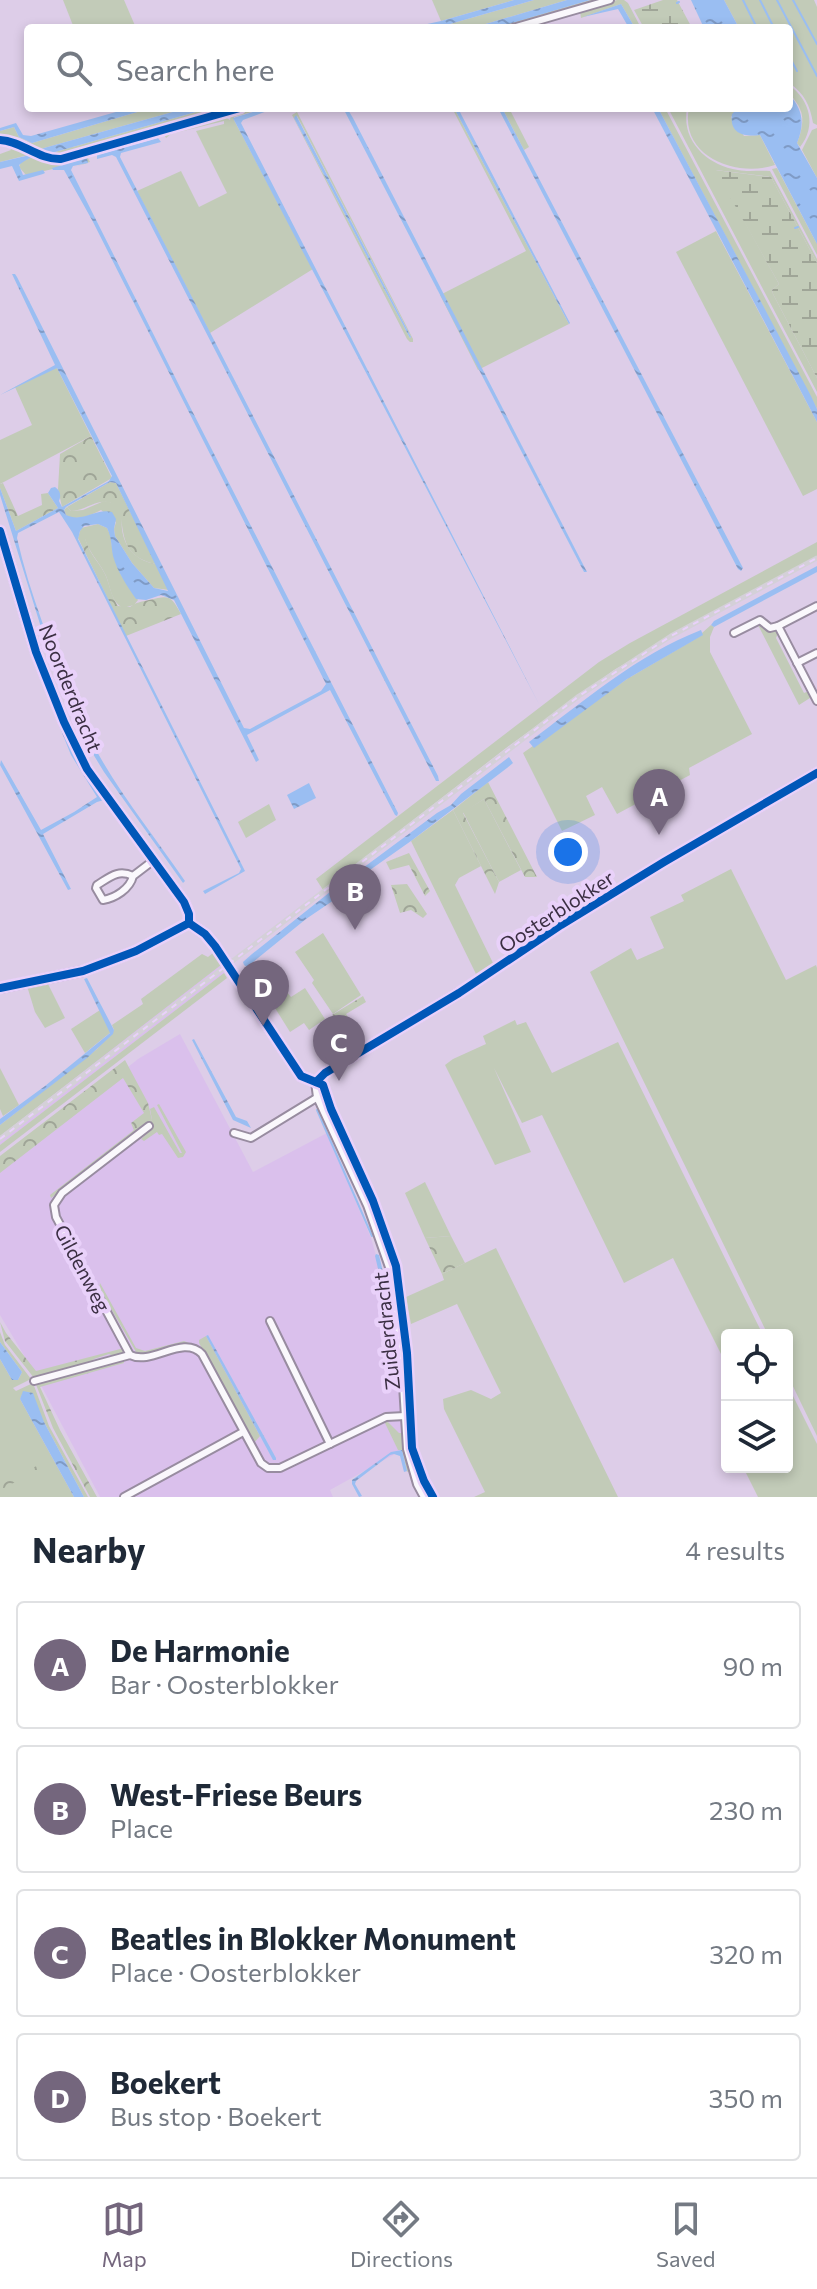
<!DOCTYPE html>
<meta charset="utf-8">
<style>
body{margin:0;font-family:Commissioner,sans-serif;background:#f6f6f7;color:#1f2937}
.controls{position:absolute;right:24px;bottom:24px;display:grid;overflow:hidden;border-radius:8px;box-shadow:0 4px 12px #0003}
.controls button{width:72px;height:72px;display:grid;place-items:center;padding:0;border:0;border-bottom:2px solid #e0e1e3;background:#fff;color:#1f2937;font:40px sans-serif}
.you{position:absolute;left:568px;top:852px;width:28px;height:28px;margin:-20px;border:6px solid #fff;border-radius:50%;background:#1a73e8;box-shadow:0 0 0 12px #1a73e833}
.badge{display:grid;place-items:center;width:52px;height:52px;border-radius:50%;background:#74667d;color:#fff;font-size:26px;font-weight:700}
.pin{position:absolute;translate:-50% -66px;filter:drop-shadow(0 2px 4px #0008)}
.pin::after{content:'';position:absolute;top:42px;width:28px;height:24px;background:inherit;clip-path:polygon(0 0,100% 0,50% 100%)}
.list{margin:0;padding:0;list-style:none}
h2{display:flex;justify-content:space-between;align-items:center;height:104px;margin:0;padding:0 32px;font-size:34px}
h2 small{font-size:26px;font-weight:400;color:#747a83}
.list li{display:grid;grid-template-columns:52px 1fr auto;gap:24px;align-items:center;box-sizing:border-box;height:128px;margin:0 16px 16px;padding:0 16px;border:2px solid #e0e1e3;border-radius:8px}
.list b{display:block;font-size:30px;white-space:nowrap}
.list p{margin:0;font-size:26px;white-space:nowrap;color:#747a83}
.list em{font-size:26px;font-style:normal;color:#747a83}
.icon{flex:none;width:44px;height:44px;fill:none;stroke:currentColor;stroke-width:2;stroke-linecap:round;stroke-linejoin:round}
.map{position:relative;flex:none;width:817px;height:1497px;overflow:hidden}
.search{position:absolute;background:#fff;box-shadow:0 4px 12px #0003;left:24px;right:24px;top:24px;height:88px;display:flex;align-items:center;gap:20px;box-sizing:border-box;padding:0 28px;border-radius:8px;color:#747a83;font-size:30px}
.sheet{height:680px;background:#fff}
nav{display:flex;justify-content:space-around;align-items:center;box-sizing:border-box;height:112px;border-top:2px solid #e0e1e3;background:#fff;font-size:22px;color:#747a83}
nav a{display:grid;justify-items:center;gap:4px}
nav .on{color:#74667d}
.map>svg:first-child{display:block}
</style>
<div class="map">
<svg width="817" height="1497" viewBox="0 0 817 1497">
<defs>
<pattern id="forest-crowns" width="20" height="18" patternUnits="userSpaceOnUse" patternTransform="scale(2)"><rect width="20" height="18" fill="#c2cbb8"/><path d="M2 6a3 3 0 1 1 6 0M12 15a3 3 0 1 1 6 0" fill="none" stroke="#9fa597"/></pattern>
<pattern id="wetland-marsh" width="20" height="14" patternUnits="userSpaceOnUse" patternTransform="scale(2)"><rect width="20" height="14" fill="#c2cbb8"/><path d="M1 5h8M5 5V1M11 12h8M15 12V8" fill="none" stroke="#9fa597"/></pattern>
<pattern id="water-ripples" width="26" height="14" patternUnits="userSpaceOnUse" patternTransform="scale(2)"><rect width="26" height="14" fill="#9abef2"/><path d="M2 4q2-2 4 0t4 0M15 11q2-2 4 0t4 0" fill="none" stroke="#7f9bc6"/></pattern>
</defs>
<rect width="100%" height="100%" fill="#ddcde8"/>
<g fill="#dac0ec">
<path d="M 221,965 L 224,973 L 0,1145 L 0,1136 Z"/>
<path d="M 180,1034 L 253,1172 L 327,1133 L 371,1238 L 381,1273 L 397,1353 L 404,1449 L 330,1490 L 333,1497 L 100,1497 L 35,1374 L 0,1315 L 0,1171 L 138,1059 Z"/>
</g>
<g fill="#c2cbb8" fill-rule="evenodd">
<path d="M 63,0 L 124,0 L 136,28 L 74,28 Z"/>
<path d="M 432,0 L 514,0 L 441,21 Z"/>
<path d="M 534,0 L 567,0 L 472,28 L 436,28 Z"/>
<path d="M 590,0 L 597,0 L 585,6 L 508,28 L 492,28 Z"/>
<path d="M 624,0 L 628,3 L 641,28 L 635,28 L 621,4 L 581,18 L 580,11 L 617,0 Z"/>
<path d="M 724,0 L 814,0 L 817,7 L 817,125 L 813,123 C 810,105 804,93 789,83 L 789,28 L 739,28 Z"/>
<path d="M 789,85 C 810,100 817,126 800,147 L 797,143 C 801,133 805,119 800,109 C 796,99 789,97 789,85 Z"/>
<path d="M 151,108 L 187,108 L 44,148 L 37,152 L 9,139 L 0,137 L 0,131 L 14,127 L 19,137 L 32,143 Z"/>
<path d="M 210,108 L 235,108 L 208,112 L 62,156 L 54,157 L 43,153 L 48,154 Z"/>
<path d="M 247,108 L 266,108 L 234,117 L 234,120 L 313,269 L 210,333 L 137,191 L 181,171 L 199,207 L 227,193 L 196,131 L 224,124 L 224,121 L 171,134 L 166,138 L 163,132 L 222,115 L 230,120 L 231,113 Z"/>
<path d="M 452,108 L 454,108 L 569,324 L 478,370 L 440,295 L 526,251 Z"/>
<path d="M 658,108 L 665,108 L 817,397 L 817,409 Z"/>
<path d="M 668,108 L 687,108 C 681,141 707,165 738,170 C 749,172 759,170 770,171 L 817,259 L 817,263 L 771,177 L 716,170 L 779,284 L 772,290 L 773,294 L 817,378 L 817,392 Z"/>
<path d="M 689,108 L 738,108 L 731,117 L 744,136 L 760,135 L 775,165 C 738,178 679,157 689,108 Z"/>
<path d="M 297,112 L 413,339 L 413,342 L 410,342 L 407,339 L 292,115 ZM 297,116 L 411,337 L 410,338 L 294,118 Z"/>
<path d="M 817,128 L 817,178 L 802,150 L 812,130 Z"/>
<path d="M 0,142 L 9,143 L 32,154 L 0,162 L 0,154 L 11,150 L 10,148 L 0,146 Z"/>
<path d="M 83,154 L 87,156 L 90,162 L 73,167 L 88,163 L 53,168 L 53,169 L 26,175 L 19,167 L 21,162 L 34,156 L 53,162 Z"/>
<path d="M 777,168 L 817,244 L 817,255 L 772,169 Z"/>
<path d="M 716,231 L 817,422 L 817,489 L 803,496 L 676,252 Z"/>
<path d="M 55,368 L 57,368 L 91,436 L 0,484 L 0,440 L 32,425 L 15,387 Z"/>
<path d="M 104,501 C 110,502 117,503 120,510 C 123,515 121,524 122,529 C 124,548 137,561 156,564 L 169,590 L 154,588 L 132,563 L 115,536 L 114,529 L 116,522 L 101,510 C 89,516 80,520 67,517 L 64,510 L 67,507 L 71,511 L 83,510 Z"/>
<path d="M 98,524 L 107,528 L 110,534 L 113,553 L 121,575 L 138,600 L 134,605 L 123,608 C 110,601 111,586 105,574 C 98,560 90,554 85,539 L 78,538 L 81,528 Z"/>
<path d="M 817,542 L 817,557 L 706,616 L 614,670 L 506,748 L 323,890 L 316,879 L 599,662 L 630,643 Z"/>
<path d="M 711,625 L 714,627 L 710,637 L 710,652 L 752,734 L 689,768 L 690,775 L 617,814 L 602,787 L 586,796 L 595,815 L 562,831 L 523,753 L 627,679 L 702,635 L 702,633 Z"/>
<path d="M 758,625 L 765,626 L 769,632 L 777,629 L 778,633 L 776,638 L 804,693 L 809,691 L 810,698 L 799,705 Z"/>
<path d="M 484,799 L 521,870 L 499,882 L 463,812 Z"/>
<path d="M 269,804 L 276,820 L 246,838 L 238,822 Z"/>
<path d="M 453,810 L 481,866 L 459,878 L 455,885 L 493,963 L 476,974 L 411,841 Z"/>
<path d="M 731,869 L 786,980 L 816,965 L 817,968 L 817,1436 L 787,1374 L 787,1335 L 768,1335 L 590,972 L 631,948 L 637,960 L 664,948 L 650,917 L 684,901 L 681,895 Z"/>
<path d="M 323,933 L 361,995 L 333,1014 L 312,983 L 314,980 L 295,952 Z"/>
<path d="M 213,953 L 221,965 L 0,1136 L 0,1125 L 97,1049 L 114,1030 L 112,1025 L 143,1004 L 141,999 L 202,954 L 208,957 Z"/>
<path d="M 224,973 L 227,978 L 0,1152 L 0,1145 Z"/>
<path d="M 47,982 L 65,1018 L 45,1028 L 35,1012 L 27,986 Z"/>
<path d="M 305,988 L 325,1019 L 309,1030 L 304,1023 L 290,1032 L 270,1000 L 285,990 L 291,997 Z"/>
<path d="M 100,1010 L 111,1032 L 85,1053 L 71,1029 Z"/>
<path d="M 515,1020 L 517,1025 L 526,1022 L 552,1073 L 618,1042 L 763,1335 L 727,1335 L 727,1366 L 673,1258 L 624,1283 L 542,1115 L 522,1123 L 494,1068 L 531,1152 L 495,1165 L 445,1065 L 453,1059 L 486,1044 L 483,1036 Z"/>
<path d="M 0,1068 L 19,1105 L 3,1116 L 0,1109 Z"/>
<path d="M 159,1104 L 186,1152 L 183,1157 L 178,1158 L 162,1134 L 159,1135 L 157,1132 L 144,1141 L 141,1139 L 152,1129 L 148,1123 L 152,1120 L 150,1109 L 154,1107 L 180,1153 L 182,1153 L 157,1105 Z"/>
<path d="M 134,1130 L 135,1133 L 51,1198 L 50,1195 Z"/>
<path d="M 425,1182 L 451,1236 L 425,1238 L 405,1193 Z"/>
<path d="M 496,1248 L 618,1497 L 474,1497 L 485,1492 L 444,1409 L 443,1399 L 471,1390 L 491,1399 L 501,1393 L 457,1304 L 411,1324 L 406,1297 L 444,1280 L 442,1274 Z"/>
<path d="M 100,1283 L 136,1348 L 145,1351 L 184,1341 L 189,1343 L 145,1355 L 136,1352 L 99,1288 Z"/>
<path d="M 0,1332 L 5,1345 L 31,1379 L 13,1388 L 16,1391 L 33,1383 L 49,1426 L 88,1497 L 84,1497 L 44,1422 L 23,1393 L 20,1399 L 74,1497 L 0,1497 L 0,1359 L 12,1380 L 18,1380 L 22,1372 L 0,1342 Z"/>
<path d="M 206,1336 L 260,1436 L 254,1443 L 199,1343 L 199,1340 Z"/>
<path d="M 787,1384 L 817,1444 L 817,1497 L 758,1497 L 743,1467 L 787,1467 Z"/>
<path d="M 384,1421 L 387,1421 L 399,1433 L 403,1433 L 410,1470 L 407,1472 L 402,1450 L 398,1450 Z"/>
</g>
<g fill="url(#forest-crowns)">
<path d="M 502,108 L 509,108 L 529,147 L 524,150 Z"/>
<path d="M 91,436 L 112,478 L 62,507 L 58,489 L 60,454 Z"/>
<path d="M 110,482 L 116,483 L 156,564 C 105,554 135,505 107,502 C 95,500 84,511 71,511 L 67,507 Z"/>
<path d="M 3,483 L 18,516 L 42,505 L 41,494 L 48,493 L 58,508 L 16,531 L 0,488 L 0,484 Z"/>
<path d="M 78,538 L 85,538 C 91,557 98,560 105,574 C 110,585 111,596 118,606 L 130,607 C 137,602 140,602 149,600 C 169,595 171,595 181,614 L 126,636 Z"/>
<path d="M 488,782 L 537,877 L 525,877 L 484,799 L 463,813 L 499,882 L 495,894 L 453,810 Z"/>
<path d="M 409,853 L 430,891 L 425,896 L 409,865 L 390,870 L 386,862 Z"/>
<path d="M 407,884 L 427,914 L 423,918 L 411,910 L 400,913 L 391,885 Z"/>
<path d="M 363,996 L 366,1002 L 346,1014 L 365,1044 L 360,1047 L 346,1023 L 332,1015 Z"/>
<path d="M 125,1060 L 148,1103 L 152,1120 L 135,1133 L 131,1123 L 144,1113 L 123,1078 L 0,1173 L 0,1156 Z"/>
<path d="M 451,1236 L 465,1263 L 442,1274 L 425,1238 Z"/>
<path d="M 0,1322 L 6,1333 L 36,1371 L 124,1348 C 124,1354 118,1355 113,1356 L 109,1354 L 94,1359 L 91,1362 L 34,1378 L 5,1341 Z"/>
<path d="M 123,1359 L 124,1363 L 40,1387 L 60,1430 L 97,1497 L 90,1497 L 53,1428 L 35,1382 Z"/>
<path d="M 46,1461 L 48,1465 L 0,1490 L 0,1485 Z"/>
</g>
<g fill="url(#wetland-marsh)">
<path d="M 663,0 L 677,0 L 692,28 L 644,28 L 634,10 Z"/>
<path d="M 715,170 L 771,177 L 817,263 L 817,378 L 773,294 L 772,290 L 779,284 Z"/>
</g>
<g fill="url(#water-ripples)" fill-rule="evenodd">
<path d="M 514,0 L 534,0 L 436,28 L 409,28 L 441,21 Z"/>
<path d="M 567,0 L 590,0 L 502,26 L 472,28 Z"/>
<path d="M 691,0 L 724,0 L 739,28 L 704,28 Z"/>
<path d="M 621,4 L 635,28 L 629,28 L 618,9 L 583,17 Z"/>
<path d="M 789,94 C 803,110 805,123 797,143 L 817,178 L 817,244 L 760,135 C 744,137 729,134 732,114 L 738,108 L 789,108 Z"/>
<path d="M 130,108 L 151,108 L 32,143 L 19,137 L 14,127 L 0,131 L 0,128 L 16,123 L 23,135 L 31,136 Z"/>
<path d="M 187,108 L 210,108 L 48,154 C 38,152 27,159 19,165 L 23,175 L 43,170 L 45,173 L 43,174 L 19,181 L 12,166 L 0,169 L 0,162 L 30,155 L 44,148 Z"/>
<path d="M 266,108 L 275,108 L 243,120 L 241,123 L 540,706 L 233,118 Z"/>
<path d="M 343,108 L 347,108 L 353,118 L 587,572 L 584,572 Z"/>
<path d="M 454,108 L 458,108 L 462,116 L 570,323 L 569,324 Z"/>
<path d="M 498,108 L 502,108 L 743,568 L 741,571 L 738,569 Z"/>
<path d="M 652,108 L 658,108 L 811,396 L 817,409 L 817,422 Z"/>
<path d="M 296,115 L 411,337 L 410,338 L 294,118 Z"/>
<path d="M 158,138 L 161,142 L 121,153 L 120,157 L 438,776 L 439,781 L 436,781 L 116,157 L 112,155 L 97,159 L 97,155 Z"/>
<path d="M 87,158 L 88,163 L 73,166 L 71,170 L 186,399 L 398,813 L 397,816 L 395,815 L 330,690 L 247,735 L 259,760 L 256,762 L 174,600 L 161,595 L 146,600 L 136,599 C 127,586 117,571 113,556 C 111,546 112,538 107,528 L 98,524 L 84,526 L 80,531 L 78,539 L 245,871 L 205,894 L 203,891 L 239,873 L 241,869 L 72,532 L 59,512 L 18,533 L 17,538 C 30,595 52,650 75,704 L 71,705 L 44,637 L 0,495 L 0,488 L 16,531 L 58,508 L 48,493 L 51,488 L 55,487 C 61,491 61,496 59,501 L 62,507 L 109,481 L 112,476 L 57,368 L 0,395 L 55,365 L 12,274 L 15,274 L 17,277 L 244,728 L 250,729 L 321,691 L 326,684 L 92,220 L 64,170 L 53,170 L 52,168 ZM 110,482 L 116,483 L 168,591 L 154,588 L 132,563 L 115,536 L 114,529 L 116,519 L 112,512 C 95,508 83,523 66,515 L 64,510 L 66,507 Z"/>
<path d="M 817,566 L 817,572 L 714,627 L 711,625 L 714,621 Z"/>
<path d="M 701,630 L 703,635 L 627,679 L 534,748 L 529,742 C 584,701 637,655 701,630 Z"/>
<path d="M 77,711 C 102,772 148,827 185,881 L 183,883 L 104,772 L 90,749 L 74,713 Z"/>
<path d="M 57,712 L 77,759 L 104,800 L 97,802 L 43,834 L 71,889 L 68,890 L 0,765 L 1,760 L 41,830 L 74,812 L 97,797 L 71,755 L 54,713 Z"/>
<path d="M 509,757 L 513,763 L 507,768 L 411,841 L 343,889 L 340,885 L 437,813 L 451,805 L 461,794 Z"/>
<path d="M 309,783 L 316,798 L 294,809 L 287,795 Z"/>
<path d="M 330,892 L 335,896 L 334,900 L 306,919 L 247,967 L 244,965 L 243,962 L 252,954 Z"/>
<path d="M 87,978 L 114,1030 L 113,1034 L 87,1058 L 0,1125 L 0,1119 L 45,1086 L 110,1033 L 84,979 Z"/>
<path d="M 194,1039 L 236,1117 L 247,1121 L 251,1128 L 233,1120 L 192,1040 Z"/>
<path d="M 376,1254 L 379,1255 L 391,1307 L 397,1365 L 394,1366 L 385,1298 L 375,1256 Z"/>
<path d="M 208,1335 L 276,1458 L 276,1460 L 273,1460 L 206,1336 Z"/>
<path d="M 0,1342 L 22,1372 L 18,1380 L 12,1380 L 0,1359 Z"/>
<path d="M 23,1391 L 33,1393 L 44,1422 L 84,1497 L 74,1497 L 20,1399 Z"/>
<path d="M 402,1450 L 407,1471 L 404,1472 L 400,1456 L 394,1454 L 390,1455 L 356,1481 L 355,1484 L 362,1496 L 359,1497 L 352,1484 L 352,1480 L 391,1452 Z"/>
</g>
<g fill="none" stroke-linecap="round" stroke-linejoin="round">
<g stroke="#9abef2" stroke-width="2">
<path d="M 743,0 L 757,28"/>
<path d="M 760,0 L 774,28"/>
<path d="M 777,0 L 817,76"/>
<path d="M 793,0 L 817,44"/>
<path d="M 677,3 L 679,2"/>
<path d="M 789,56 L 797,71"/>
<path d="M 795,228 L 798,227"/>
<path d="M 317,1110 L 372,1236"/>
</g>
<defs>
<g id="minor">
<path d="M 513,28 L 610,0"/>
<path d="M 0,140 C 22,141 38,160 61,159 L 240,108"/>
<path d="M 778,626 L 817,606"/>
<path d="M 734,633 L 760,620 L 770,628 L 778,626 L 817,701"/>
<path d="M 797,663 L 817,653"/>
<path d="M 133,876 C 130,889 115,898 103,900 L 96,888 L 97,885 C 110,877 118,869 133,876 L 154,860"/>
<path d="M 234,1133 L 251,1138 L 318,1097"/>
<path d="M 270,1321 L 330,1444"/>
<path d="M 130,1355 L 56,1217 L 54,1205 L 62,1193 L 149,1126"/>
<path d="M 34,1381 L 130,1355 C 152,1366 183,1334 202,1354 L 261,1463 L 268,1468 L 280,1468 L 386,1417 L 405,1416"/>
<path d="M 124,1497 L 243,1432"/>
</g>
<g id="tertiary">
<path d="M 0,531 L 36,652 L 64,722 L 87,769 L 184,902 L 189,914 L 189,923"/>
<path d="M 189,923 L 205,934 L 215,946 L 301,1076 L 316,1082"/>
<path d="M 0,988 L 83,971 L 136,951 L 189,923"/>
<path d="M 316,1082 L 325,1073 L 459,993 L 561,925 L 664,862 L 817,773"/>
<path d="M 316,1082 L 318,1097 L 368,1205 L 390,1267 L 402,1353 L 408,1449 L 418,1484 L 425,1497"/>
</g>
</defs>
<use href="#minor" stroke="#988ca0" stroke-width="10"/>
<use href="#tertiary" stroke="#988ca0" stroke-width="12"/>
<use href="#minor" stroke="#faf8fc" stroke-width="6"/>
<use href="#tertiary" stroke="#faf8fc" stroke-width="8"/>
<defs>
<path id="rail" d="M 0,1139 L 579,696 L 671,636 L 817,558"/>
</defs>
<use href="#rail" stroke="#d4d0d8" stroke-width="5"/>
<use href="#rail" stroke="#e9d1fa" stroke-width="2" stroke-dasharray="6" stroke-linecap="butt"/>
<defs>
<g id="cycleway">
<path d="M 0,140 C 22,141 38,160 61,159 L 240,108"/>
<path d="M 0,531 L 36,652 L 64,722 L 87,769 L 184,902 L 189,914 L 189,923"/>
<path d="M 189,923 L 205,934 L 215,946 L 301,1076 L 323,1085 L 331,1109 L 373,1201 L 396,1266 L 407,1353 L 412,1448 L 424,1481 L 433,1497"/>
<path d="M 0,988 L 83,971 L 136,951 L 189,923"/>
<path d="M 316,1082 L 325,1073 L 459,993 L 561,925 L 664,862 L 817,773"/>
</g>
</defs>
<use href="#cycleway" stroke="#e9d1fa" stroke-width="13"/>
<use href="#cycleway" stroke="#0057b8" stroke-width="8"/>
</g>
<g text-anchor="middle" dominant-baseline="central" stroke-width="8" stroke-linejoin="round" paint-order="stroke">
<g font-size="20" fill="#3b2f43" stroke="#e9d1fa">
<text transform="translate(71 688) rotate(68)">Noorderdracht</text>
<text transform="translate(556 911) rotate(-33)">Oosterblokker</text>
<text transform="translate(83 1268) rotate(62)">Gildenweg</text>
<text transform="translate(386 1331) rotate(-96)">Zuiderdracht</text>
</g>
</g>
</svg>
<div class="controls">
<button><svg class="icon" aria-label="locate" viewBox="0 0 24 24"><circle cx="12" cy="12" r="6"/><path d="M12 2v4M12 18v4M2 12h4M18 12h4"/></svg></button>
<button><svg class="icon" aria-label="layers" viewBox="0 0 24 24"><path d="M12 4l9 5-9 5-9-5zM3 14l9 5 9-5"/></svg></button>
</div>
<div class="you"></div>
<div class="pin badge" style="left:659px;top:835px">A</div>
<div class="pin badge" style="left:355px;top:930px">B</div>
<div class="pin badge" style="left:339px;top:1081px">C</div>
<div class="pin badge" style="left:263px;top:1026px">D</div>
<div class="search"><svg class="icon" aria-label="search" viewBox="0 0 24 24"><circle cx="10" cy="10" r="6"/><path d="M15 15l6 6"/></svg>Search here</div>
</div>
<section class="sheet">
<h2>Nearby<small>4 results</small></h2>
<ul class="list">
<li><span class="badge">A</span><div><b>De Harmonie</b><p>Bar · Oosterblokker</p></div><em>90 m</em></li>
<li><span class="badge">B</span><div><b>West-Friese Beurs</b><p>Place</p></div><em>230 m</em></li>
<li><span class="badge">C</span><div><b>Beatles in Blokker Monument</b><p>Place · Oosterblokker</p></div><em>320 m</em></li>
<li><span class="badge">D</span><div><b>Boekert</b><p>Bus stop · Boekert</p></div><em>350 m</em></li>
</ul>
</section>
<nav>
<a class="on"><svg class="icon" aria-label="map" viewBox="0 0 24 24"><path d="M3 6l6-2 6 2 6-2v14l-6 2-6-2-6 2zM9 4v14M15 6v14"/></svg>Map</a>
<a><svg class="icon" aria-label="directions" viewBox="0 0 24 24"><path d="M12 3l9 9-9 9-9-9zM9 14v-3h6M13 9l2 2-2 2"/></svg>Directions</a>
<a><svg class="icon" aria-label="saved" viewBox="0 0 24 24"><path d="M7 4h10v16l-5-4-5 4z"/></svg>Saved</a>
</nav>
